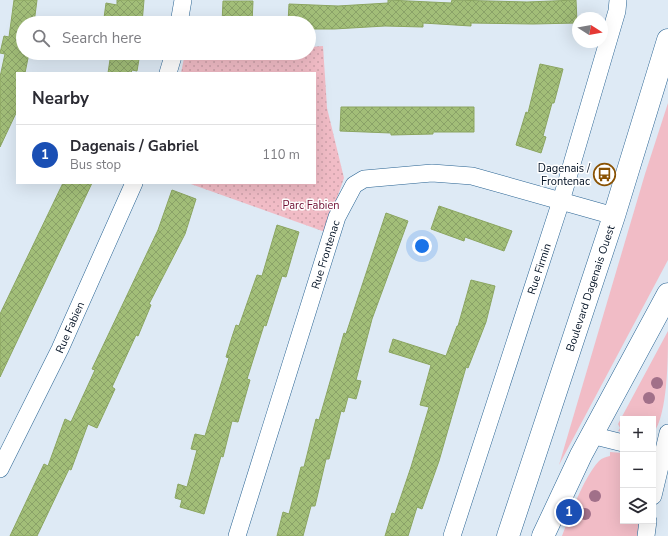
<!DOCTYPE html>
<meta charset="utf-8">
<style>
body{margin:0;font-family:"Nunito Sans",sans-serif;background:#f2f2f3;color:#2b2b33}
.controls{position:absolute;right:12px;bottom:12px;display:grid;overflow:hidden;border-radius:0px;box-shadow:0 4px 16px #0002}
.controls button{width:36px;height:36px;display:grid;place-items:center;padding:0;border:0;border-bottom:1px solid #e1e1e2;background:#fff;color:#2b2b33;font:20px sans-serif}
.compass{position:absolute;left:572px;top:12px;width:36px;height:36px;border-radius:50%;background:#fff;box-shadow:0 4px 16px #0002;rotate:101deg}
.you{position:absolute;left:422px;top:246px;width:14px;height:14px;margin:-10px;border:3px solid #fff;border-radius:50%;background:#1a73e8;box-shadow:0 0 0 6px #1a73e833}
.badge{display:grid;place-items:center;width:26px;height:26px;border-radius:50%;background:#895203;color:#fff;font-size:13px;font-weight:700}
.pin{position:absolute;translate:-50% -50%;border:2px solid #fff;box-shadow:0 1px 4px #0006}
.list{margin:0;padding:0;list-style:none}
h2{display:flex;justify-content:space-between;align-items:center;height:52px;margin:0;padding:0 16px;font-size:17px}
h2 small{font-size:13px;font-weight:400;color:#7c7c81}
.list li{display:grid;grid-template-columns:26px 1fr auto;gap:12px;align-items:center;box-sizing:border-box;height:60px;padding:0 16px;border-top:1px solid #e1e1e2}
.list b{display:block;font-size:15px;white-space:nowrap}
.list p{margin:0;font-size:13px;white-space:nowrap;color:#7c7c81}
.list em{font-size:13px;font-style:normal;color:#7c7c81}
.icon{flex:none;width:22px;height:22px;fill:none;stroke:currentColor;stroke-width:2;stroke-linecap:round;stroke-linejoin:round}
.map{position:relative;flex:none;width:668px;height:536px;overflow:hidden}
.search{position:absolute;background:#fff;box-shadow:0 4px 16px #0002;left:16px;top:16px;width:300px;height:44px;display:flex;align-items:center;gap:10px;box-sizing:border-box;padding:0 14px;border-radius:22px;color:#7c7c81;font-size:15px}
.panel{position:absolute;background:#fff;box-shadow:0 4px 16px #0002;left:16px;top:72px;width:300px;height:112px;border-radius:0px}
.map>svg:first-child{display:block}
</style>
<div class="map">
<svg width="668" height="536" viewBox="0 0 668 536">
<defs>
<pattern id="park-dots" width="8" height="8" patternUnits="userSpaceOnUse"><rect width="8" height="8" fill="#f1bcc6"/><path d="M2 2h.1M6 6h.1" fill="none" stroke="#cda1aa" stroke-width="1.8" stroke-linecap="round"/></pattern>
<pattern id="building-cross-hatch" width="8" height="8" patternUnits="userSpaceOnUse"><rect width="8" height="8" fill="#a2be78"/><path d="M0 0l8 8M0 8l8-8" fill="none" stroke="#8aa268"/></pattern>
</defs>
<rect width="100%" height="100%" fill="#deeaf5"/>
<g fill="#f1bcc6">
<path d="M 668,103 L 668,260 L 559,465 L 645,174 Z"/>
<path d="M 668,331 C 668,358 668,414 653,434 L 653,419 L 623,419 L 623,432 L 618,431 L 620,428 L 618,424 Z"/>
<path d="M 610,452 L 623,453 L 623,521 L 639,521 L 637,536 L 562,536 C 570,515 584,477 599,461 C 602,458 606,457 610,456 Z"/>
</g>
<path fill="url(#park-dots)" d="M 323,46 L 327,108 L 344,178 L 325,232 L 188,183 L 315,183 L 315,73 L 181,73 L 185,53 L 309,53 L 309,47 Z"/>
<g fill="url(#building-cross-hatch)" stroke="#8ba561">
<path d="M 14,0 L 37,0 L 34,23 L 23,23 L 23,53 L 29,53 L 25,73 L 17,73 L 17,111 L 0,147 L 0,77 L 5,54 L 0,53 L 4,36 L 9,37 Z"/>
<path d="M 117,0 L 144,0 L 142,23 L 116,23 L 117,19 L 104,18 L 106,3 L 117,5 Z"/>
<path d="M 388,0 L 451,3 L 452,0 L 527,2 L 576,0 L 577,23 L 533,24 L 471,23 L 471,26 L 423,23 L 423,27 L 385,26 L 334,29 L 309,29 L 309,23 L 288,23 L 289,4 L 338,6 L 388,3 Z"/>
<path d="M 223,1 L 253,1 L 252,23 L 222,23 Z"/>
<path d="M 111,53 L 140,53 L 137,71 L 132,70 L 131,73 L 108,73 Z"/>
<path d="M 540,64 L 563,69 L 554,103 L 552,103 L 543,136 L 546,137 L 541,153 L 516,145 L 526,112 L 528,113 Z"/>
<path d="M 341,107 L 474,107 L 474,132 L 433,132 L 433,134 L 391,135 L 391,133 L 340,131 Z"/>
<path d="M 63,183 L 92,183 L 0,377 L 0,314 Z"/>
<path d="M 172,190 L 196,199 L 185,234 L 149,304 L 151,305 L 138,336 L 136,335 L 112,387 L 115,389 L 97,428 L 88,424 L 71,470 L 69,469 L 37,536 L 10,536 L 44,464 L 48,466 L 65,419 L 71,422 L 95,370 L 92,369 L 158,230 Z"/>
<path d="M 439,206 L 512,231 L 504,251 L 465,237 L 464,241 L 431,229 Z"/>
<path d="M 386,213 L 408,221 L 372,319 L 356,380 L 361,381 L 356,399 L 348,397 L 344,412 L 341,411 L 329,459 L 326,459 L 315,506 L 311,506 L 303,536 L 277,536 L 283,512 L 289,514 L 301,467 L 304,467 L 316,419 L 319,420 L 344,333 L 346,334 Z"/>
<path d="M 277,225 L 299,232 L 286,277 L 282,276 L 266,326 L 264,325 L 247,379 L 250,380 L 238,422 L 232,421 L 223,457 L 221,456 L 204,514 L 180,507 L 182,500 L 175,498 L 178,484 L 187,487 L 197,450 L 191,449 L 195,434 L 205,436 L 229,358 L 226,357 L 232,337 L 236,325 L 239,326 L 257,275 L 262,276 Z"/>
<path d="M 471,280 L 495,286 L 486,322 L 468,368 L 466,367 L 439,461 L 422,509 L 417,507 L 408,536 L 385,536 L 392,513 L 395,514 L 411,467 L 429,407 L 420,405 L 431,365 L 389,352 L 393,339 L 446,356 L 457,326 L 458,326 Z"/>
</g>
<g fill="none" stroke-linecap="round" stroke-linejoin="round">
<defs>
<g id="street">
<path d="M 179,23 L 183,0"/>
<path d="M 168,73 L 174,53"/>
<path d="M 591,435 L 623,443"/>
<path id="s1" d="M 0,469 L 60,349 L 134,183"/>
<path d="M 653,496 L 668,433"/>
<path id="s2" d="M 237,536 L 337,217 L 354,185 L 364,179 L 432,173 L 472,176 L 614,216"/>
<path id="s3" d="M 452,536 L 561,201 L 617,11 L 618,0"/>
<path d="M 646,536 L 648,521"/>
</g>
<g id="secondary">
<path id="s4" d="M 508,536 L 614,216 L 668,40"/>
<path d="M 543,536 L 581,455 L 668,294"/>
</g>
</defs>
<use href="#street" stroke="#276292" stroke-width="18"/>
<use href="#secondary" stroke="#276292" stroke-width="23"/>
<use href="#street" stroke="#fff" stroke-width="17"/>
<use href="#secondary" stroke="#fff" stroke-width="22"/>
</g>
<g fill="#a17089">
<circle cx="657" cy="383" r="6"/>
<circle cx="649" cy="398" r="6"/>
<circle cx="595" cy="496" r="6"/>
<circle cx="585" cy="514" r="6"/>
</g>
<defs>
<symbol id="bus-ring" viewBox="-11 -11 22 22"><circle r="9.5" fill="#fff" stroke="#895203" stroke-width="1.5"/><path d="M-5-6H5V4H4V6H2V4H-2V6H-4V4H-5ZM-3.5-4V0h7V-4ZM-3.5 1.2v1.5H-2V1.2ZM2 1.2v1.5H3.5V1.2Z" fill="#895203"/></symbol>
</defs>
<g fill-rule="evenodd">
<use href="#bus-ring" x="592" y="162" width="25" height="25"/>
</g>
<g text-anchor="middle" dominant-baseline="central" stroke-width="3" stroke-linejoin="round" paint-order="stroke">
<g font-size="11" fill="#001023" stroke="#fff" text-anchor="end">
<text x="590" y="168">Dagenais /<tspan x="590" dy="13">Frontenac</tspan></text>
</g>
<g font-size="11" fill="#6f0d31" stroke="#fff">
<text x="311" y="205">Parc Fabien</text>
</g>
<g font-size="11" fill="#001023" stroke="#fff">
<text stroke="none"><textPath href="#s2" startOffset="295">Rue Frontenac</textPath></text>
<text stroke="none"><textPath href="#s3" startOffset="281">Rue Firmin</textPath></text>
<text stroke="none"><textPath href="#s4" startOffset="261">Boulevard Dagenais Ouest</textPath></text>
<text stroke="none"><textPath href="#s1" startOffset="158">Rue Fabien</textPath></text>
</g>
</g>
</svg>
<div class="controls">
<button>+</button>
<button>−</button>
<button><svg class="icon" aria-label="layers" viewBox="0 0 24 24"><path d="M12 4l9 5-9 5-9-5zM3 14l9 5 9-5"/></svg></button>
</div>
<svg class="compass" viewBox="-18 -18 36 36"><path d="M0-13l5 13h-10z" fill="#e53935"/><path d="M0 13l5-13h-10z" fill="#7c7c81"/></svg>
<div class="you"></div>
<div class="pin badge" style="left:569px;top:512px;background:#1a4fb4">1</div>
<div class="search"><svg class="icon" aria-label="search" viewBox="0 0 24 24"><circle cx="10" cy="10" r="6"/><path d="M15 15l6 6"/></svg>Search here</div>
<section class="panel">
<h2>Nearby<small></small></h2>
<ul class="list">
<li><span class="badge" style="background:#1a4fb4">1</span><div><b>Dagenais / Gabriel</b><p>Bus stop</p></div><em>110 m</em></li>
</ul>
</section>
</div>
